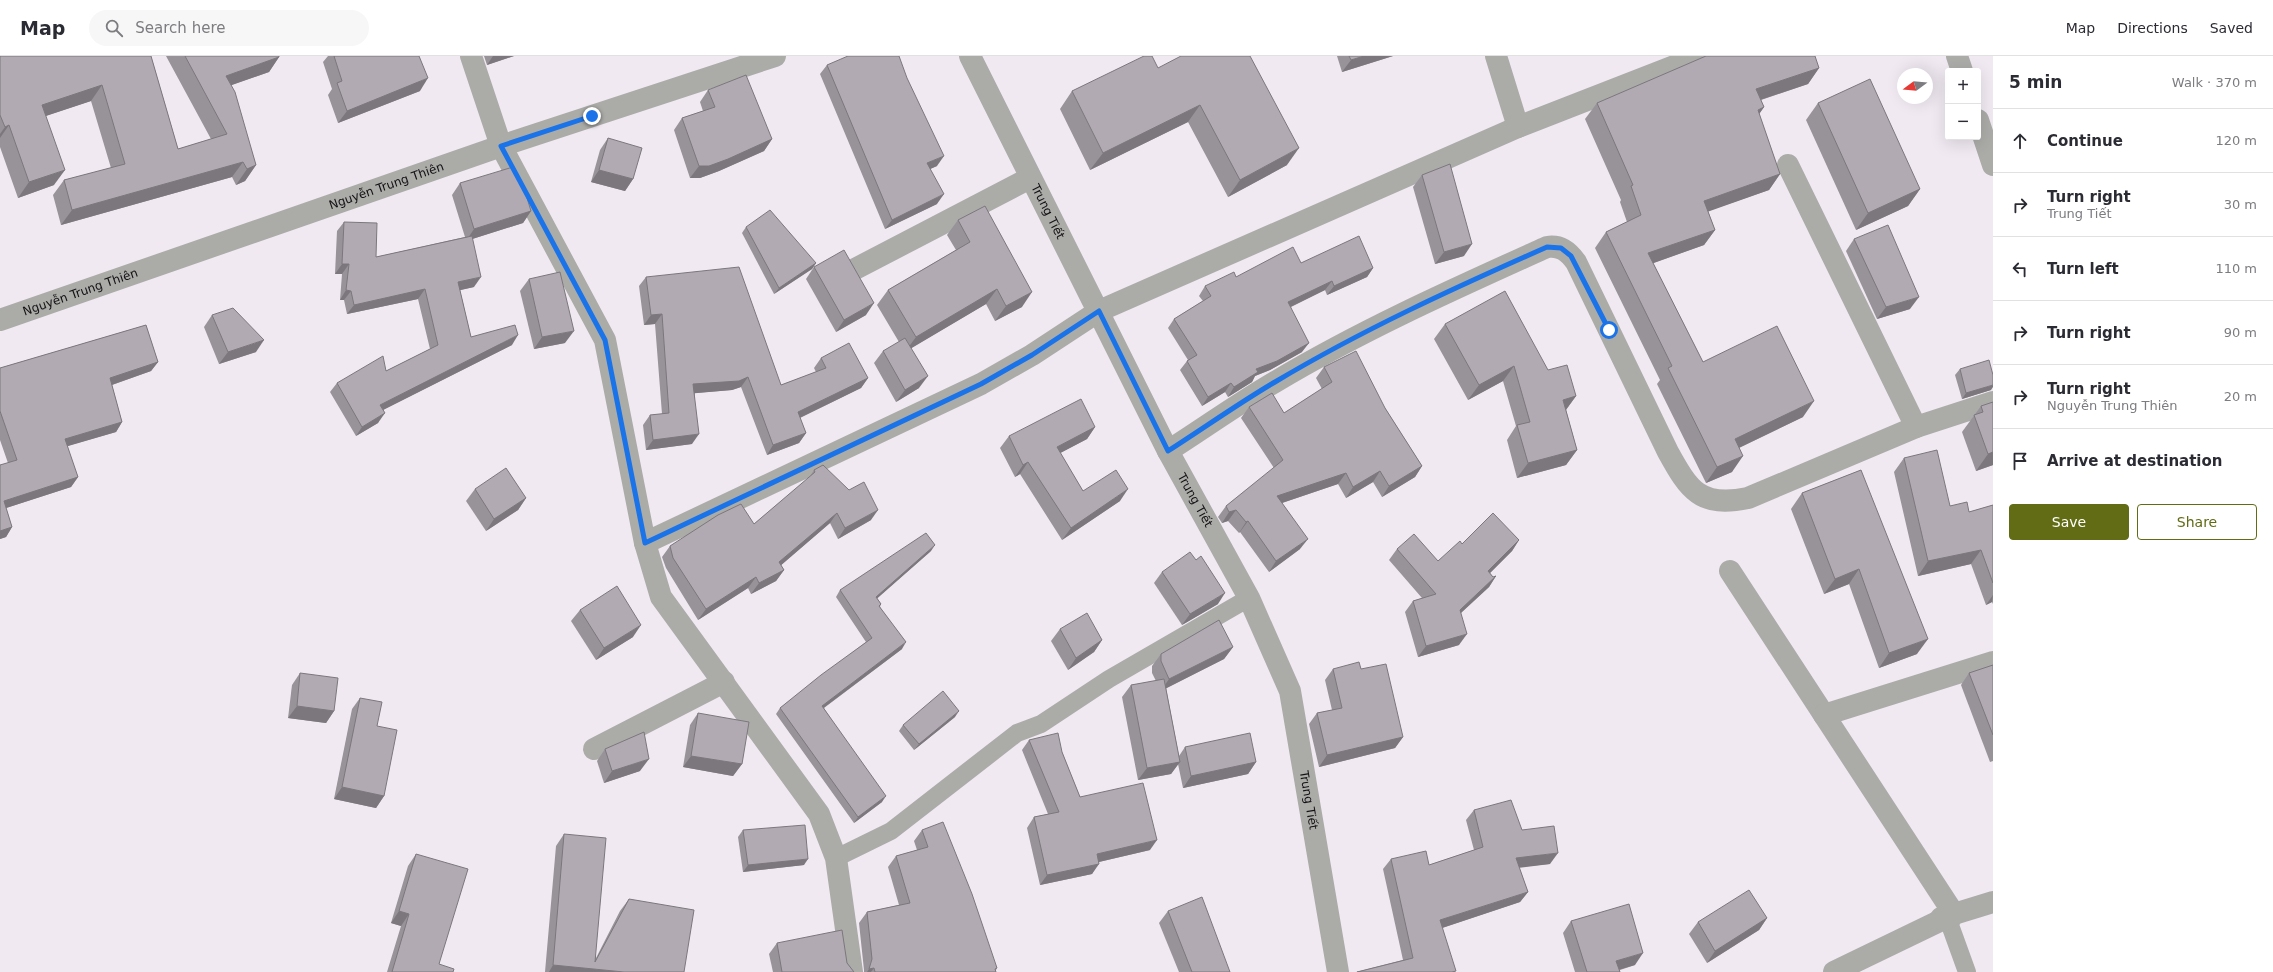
<!DOCTYPE html>
<meta charset="utf-8">
<style>
body{margin:0;font-family:"DejaVu Sans",sans-serif;background:#f7f7f7;color:#2b2b33}
.controls{position:absolute;right:12px;top:12px;display:grid;overflow:hidden;border-radius:4px;box-shadow:0 4px 16px #0002}
.controls button{width:36px;height:36px;display:grid;place-items:center;padding:0;border:0;border-bottom:1px solid #e1e1e2;background:#fff;color:#2b2b33;font:20px sans-serif}
.compass{position:absolute;left:1897px;top:12px;width:36px;height:36px;border-radius:50%;background:#fff;box-shadow:0 4px 16px #0002;rotate:254deg}
.stop{position:absolute;width:12px;height:12px;margin:-9px;border:3px solid #1a73e8;border-radius:50%;background:#fff}
.stop.end{background:#1a73e8;border-color:#fff;box-shadow:0 1px 4px #0008}
.list{margin:0;padding:0;list-style:none}
h2{display:flex;justify-content:space-between;align-items:center;height:52px;margin:0;padding:0 16px;font-size:17px}
h2 small{font-size:13px;font-weight:400;color:#7c7c81}
.list li{display:grid;grid-template-columns:26px 1fr auto;gap:12px;align-items:center;box-sizing:border-box;height:64px;padding:0 16px;border-top:1px solid #e1e1e2}
.list b{display:block;font-size:15px;white-space:nowrap}
.list p{margin:0;font-size:13px;white-space:nowrap;color:#7c7c81}
.list em{font-size:13px;font-style:normal;color:#7c7c81}
.actions{display:flex;gap:8px;padding:12px 16px}
.actions a{flex:1;padding:9px 0;border:1px solid #626c14;border-radius:4px;text-align:center;font-size:14px;color:#626c14}
.actions .main{background:#626c14;color:#fff}
.icon{flex:none;width:22px;height:22px;fill:none;stroke:currentColor;stroke-width:2;stroke-linecap:round;stroke-linejoin:round}
.map{position:relative;flex:none;width:1993px;height:916px;overflow:hidden}
header{display:flex;align-items:center;gap:24px;box-sizing:border-box;height:56px;padding:0 20px;background:#fff;border-bottom:1px solid #e1e1e2}
header strong{font-size:19px}
nav{display:flex;gap:22px;margin-inline-start:auto;font-size:14px}
.search{width:280px;height:36px;background:#f7f7f7;display:flex;align-items:center;gap:10px;box-sizing:border-box;padding:0 14px;border-radius:22px;color:#7c7c81;font-size:15px}
main{display:flex}
aside{flex:1;background:#fff}
.map>svg:first-child{display:block}
</style>
<header>
<strong>Map</strong>
<div class="search"><svg class="icon" aria-label="search" viewBox="0 0 24 24"><circle cx="10" cy="10" r="6"/><path d="M15 15l6 6"/></svg>Search here</div>
<nav><a>Map</a><a>Directions</a><a>Saved</a></nav>
</header>
<main>
<div class="map">
<svg width="1993" height="916" viewBox="0 0 1993 916">
<rect width="100%" height="100%" fill="#f0e9f2"/>
<g fill="none" stroke-linecap="round" stroke-linejoin="round">
<g stroke="#abaca8" stroke-width="18">
<path d="M 836,802 L 891,775 L 1017,677 L 1041,668 L 1109,623 L 1249,542"/>
<path d="M 1954,858 L 1950,869 L 1967,916"/>
</g>
<g stroke="#abaca8" stroke-width="22">
<path d="M 471,0 L 501,90 L 605,284 L 645,487 L 661,541 L 819,758 L 836,802 L 852,916"/>
<path id="s1" d="M 970,0 L 1168,395 L 1249,542 L 1290,635 L 1338,916"/>
<path d="M 1496,0 L 1518,71"/>
<path d="M 1957,0 L 1962,15"/>
<path d="M 1978,64 L 1993,109"/>
<path d="M 1788,109 L 1916,371"/>
<path d="M 855,213 L 1030,122"/>
<path d="M 1168,395 C 1204,372 1239,347 1275,326 C 1362,274 1454,233 1547,191 C 1560,189 1568,195 1576,206 L 1668,396 C 1689,434 1700,452 1748,442 L 1916,371 L 1993,346"/>
<path d="M 645,487 L 981,328 L 1032,299 L 1099,255 L 1518,71 L 1700,0"/>
<path d="M 1730,515 L 1954,858 L 1834,916"/>
<path d="M 1824,659 L 1993,606"/>
<path d="M 594,693 L 724,626"/>
<path d="M 1941,862 L 1993,846"/>
</g>
<path stroke="#abaca8" stroke-width="22" id="s2" d="M 0,264 L 501,90 L 775,0"/>
</g>
<g fill="#989299">
<path d="M 0,0 L 151,0 L 178,93 L 211,83 L 166,0 L 279,0 L 279,1 L 269,16 L 231,29 L 256,109 L 245,125 L 236,129 L 232,121 L 61,169 L 53,139 L 64,124 L 111,112 L 91,45 L 45,60 L 54,129 L 18,142 L 0,91 Z"/>
<path d="M 328,0 L 419,0 L 420,35 L 338,67 L 328,39 L 332,33 L 323,6 Z"/>
<path d="M 484,0 L 514,0 L 487,9 Z"/>
<path d="M 1337,0 L 1393,0 L 1342,16 Z"/>
<path d="M 827,9 L 937,110 L 930,113 L 937,148 L 885,173 L 820,18 Z"/>
<path d="M 1158,12 L 1287,109 L 1228,141 L 1188,66 L 1090,114 L 1060,53 L 1072,35 Z"/>
<path d="M 1819,12 L 1808,28 L 1761,44 L 1764,51 L 1759,58 L 1780,118 L 1769,134 L 1708,155 L 1715,174 L 1704,189 L 1653,207 L 1703,306 L 1803,361 L 1739,392 L 1732,416 L 1706,427 L 1657,328 L 1660,324 L 1595,192 L 1606,176 L 1627,166 L 1620,146 L 1621,144 L 1585,63 L 1597,47 Z"/>
<path d="M 708,34 L 772,83 L 764,95 L 719,115 L 700,122 L 690,122 L 674,74 L 682,62 L 703,55 L 700,46 Z"/>
<path d="M 1818,47 L 1920,133 L 1908,150 L 1856,174 L 1806,64 Z"/>
<path d="M 608,82 L 633,123 L 625,135 L 591,126 L 600,94 Z"/>
<path d="M 1422,119 L 1464,200 L 1435,208 L 1413,131 Z"/>
<path d="M 460,127 L 531,155 L 523,167 L 472,183 L 474,231 L 460,234 L 471,281 L 512,289 L 383,354 L 378,367 L 356,380 L 330,336 L 337,327 L 386,315 L 430,293 L 418,243 L 347,258 L 344,244 L 340,244 L 342,218 L 335,218 L 337,175 L 344,166 L 376,201 L 465,181 L 452,139 Z"/>
<path d="M 958,164 L 1022,251 L 995,265 L 986,248 L 911,292 L 919,332 L 896,346 L 874,307 L 883,295 L 899,286 L 877,249 L 888,234 L 956,194 L 947,179 Z"/>
<path d="M 746,171 L 816,207 L 812,213 L 774,238 L 742,177 Z"/>
<path d="M 1854,183 L 1910,253 L 1877,263 L 1846,195 Z"/>
<path d="M 1301,207 L 1373,212 L 1367,221 L 1327,239 L 1325,234 L 1291,251 L 1302,296 L 1270,314 L 1255,320 L 1252,326 L 1228,341 L 1225,336 L 1202,350 L 1180,314 L 1187,305 L 1188,304 L 1168,272 L 1174,263 L 1203,245 L 1199,240 L 1205,230 L 1236,221 Z"/>
<path d="M 814,211 L 866,259 L 836,276 L 806,223 Z"/>
<path d="M 646,221 L 781,329 L 816,316 L 814,312 L 821,302 L 868,322 L 861,332 L 800,362 L 806,377 L 799,387 L 767,399 L 741,331 L 732,334 L 695,337 L 692,388 L 646,394 L 643,369 L 650,359 L 662,358 L 655,268 L 644,269 L 639,230 Z"/>
<path d="M 529,223 L 565,287 L 534,293 L 520,235 Z"/>
<path d="M 212,259 L 256,296 L 219,308 L 204,271 Z"/>
<path d="M 1445,268 L 1548,314 L 1576,340 L 1566,354 L 1577,394 L 1566,409 L 1517,422 L 1507,384 L 1516,370 L 1503,325 L 1468,344 L 1434,283 Z"/>
<path d="M 146,269 L 158,306 L 151,315 L 112,329 L 122,366 L 116,376 L 67,390 L 78,421 L 71,431 L 6,452 L 12,471 L 6,481 L 0,483 L 0,409 L 8,407 L 0,384 L 0,312 Z"/>
<path d="M 1324,311 L 1385,352 L 1422,410 L 1415,421 L 1382,441 L 1373,426 L 1346,442 L 1338,428 L 1282,447 L 1300,493 L 1269,516 L 1240,476 L 1239,477 L 1228,465 L 1222,467 L 1218,461 L 1226,450 L 1274,412 L 1241,362 L 1249,351 L 1284,357 L 1322,333 L 1316,322 Z"/>
<path d="M 1960,313 L 1991,334 L 1962,343 L 1955,319 Z"/>
<path d="M 1993,346 L 1993,409 L 1976,415 L 1962,376 L 1981,350 Z"/>
<path d="M 1095,371 L 1087,383 L 1060,397 L 1083,435 L 1120,445 L 1062,484 L 1020,418 L 1015,421 L 1000,392 L 1009,380 Z"/>
<path d="M 1904,402 L 1950,450 L 1969,456 L 1993,449 L 1993,548 L 1992,546 L 1986,549 L 1971,508 L 1918,520 L 1894,416 Z"/>
<path d="M 814,414 L 871,464 L 838,483 L 830,467 L 781,509 L 784,514 L 776,525 L 751,538 L 748,532 L 698,564 L 666,512 L 662,501 L 670,490 L 754,468 L 809,422 Z"/>
<path d="M 1861,414 L 1917,598 L 1879,612 L 1849,528 L 1824,538 L 1791,453 L 1802,437 Z"/>
<path d="M 475,433 L 526,442 L 518,454 L 486,475 L 466,445 Z"/>
<path d="M 1519,484 L 1512,495 L 1490,517 L 1493,521 L 1496,520 L 1489,531 L 1461,557 L 1459,589 L 1418,601 L 1405,556 L 1413,545 L 1422,542 L 1389,504 L 1397,493 L 1438,505 L 1462,488 Z"/>
<path d="M 931,495 L 877,542 L 881,548 L 880,551 L 902,593 L 824,652 L 882,746 L 854,767 L 776,658 L 780,652 L 866,586 L 836,541 L 840,534 Z"/>
<path d="M 1162,516 L 1218,548 L 1182,569 L 1154,527 Z"/>
<path d="M 580,554 L 633,581 L 596,604 L 571,565 Z"/>
<path d="M 1060,573 L 1102,584 L 1094,596 L 1068,614 L 1051,585 Z"/>
<path d="M 1233,591 L 1224,603 L 1166,632 L 1179,700 L 1185,691 L 1256,706 L 1248,718 L 1183,732 L 1178,708 L 1171,718 L 1138,724 L 1122,641 L 1131,629 L 1156,625 L 1152,617 L 1152,610 L 1161,598 Z"/>
<path d="M 1993,609 L 1993,705 L 1990,706 L 1961,629 L 1969,617 Z"/>
<path d="M 1333,613 L 1403,681 L 1395,692 L 1319,711 L 1309,668 L 1317,657 L 1332,654 L 1325,624 Z"/>
<path d="M 300,617 L 334,655 L 326,667 L 288,662 L 292,629 Z"/>
<path d="M 360,642 L 377,670 L 384,740 L 376,752 L 334,743 L 352,653 Z"/>
<path d="M 698,657 L 742,708 L 733,720 L 683,711 L 690,669 Z"/>
<path d="M 955,661 L 914,694 L 899,675 L 903,669 Z"/>
<path d="M 1029,684 L 1062,696 L 1080,741 L 1150,794 L 1099,806 L 1092,818 L 1040,829 L 1027,772 L 1034,761 L 1048,758 L 1022,694 Z"/>
<path d="M 605,693 L 640,715 L 604,727 L 597,705 Z"/>
<path d="M 1474,754 L 1522,774 L 1550,808 L 1519,811 L 1528,836 L 1520,846 L 1442,872 L 1455,916 L 1356,916 L 1403,904 L 1383,813 L 1391,803 L 1429,809 L 1474,794 L 1466,764 Z"/>
<path d="M 743,774 L 804,809 L 743,816 L 738,781 Z"/>
<path d="M 922,774 L 997,912 L 996,914 L 996,916 L 864,916 L 864,914 L 859,867 L 867,856 L 899,849 L 888,811 L 896,800 L 917,794 L 914,785 Z"/>
<path d="M 564,778 L 596,902 L 620,855 L 629,843 L 684,916 L 545,916 L 556,790 Z"/>
<path d="M 416,798 L 439,908 L 453,916 L 387,916 L 401,870 L 391,867 L 408,810 Z"/>
<path d="M 1168,855 L 1230,916 L 1179,916 L 1159,867 Z"/>
<path d="M 1767,862 L 1759,874 L 1707,907 L 1689,878 L 1698,866 Z"/>
<path d="M 1571,865 L 1635,909 L 1620,914 L 1620,916 L 1575,916 L 1563,877 Z"/>
<path d="M 777,887 L 847,907 L 854,916 L 773,916 L 769,898 Z"/>
</g>
<g fill="#7c777d">
<path d="M 493,0 L 514,0 L 487,9 Z"/>
<path d="M 1364,0 L 1393,0 L 1342,16 L 1351,4 Z"/>
<path d="M 279,1 L 269,16 L 215,35 L 226,20 Z"/>
<path d="M 1819,12 L 1808,28 L 1745,49 L 1756,33 Z"/>
<path d="M 428,22 L 420,35 L 338,67 L 347,55 Z"/>
<path d="M 102,29 L 91,45 L 31,65 L 42,49 Z"/>
<path d="M 1200,49 L 1188,66 L 1090,114 L 1103,97 Z"/>
<path d="M 1764,51 L 1753,67 L 1758,54 Z"/>
<path d="M 9,69 L 0,82 L 0,78 L 5,71 Z"/>
<path d="M 772,83 L 764,95 L 719,115 L 700,122 L 690,122 L 699,110 Z"/>
<path d="M 1299,92 L 1287,109 L 1228,141 L 1240,124 Z"/>
<path d="M 944,100 L 937,110 L 921,117 L 927,107 Z"/>
<path d="M 243,106 L 232,121 L 61,169 L 72,154 Z"/>
<path d="M 256,109 L 245,125 L 236,129 L 247,113 Z"/>
<path d="M 65,114 L 54,129 L 18,142 L 29,126 Z"/>
<path d="M 599,114 L 633,123 L 625,135 L 591,126 Z"/>
<path d="M 1780,118 L 1769,134 L 1693,161 L 1704,145 Z"/>
<path d="M 1920,133 L 1908,150 L 1856,174 L 1868,157 Z"/>
<path d="M 944,138 L 937,148 L 885,173 L 892,164 Z"/>
<path d="M 531,155 L 523,167 L 466,185 L 474,173 Z"/>
<path d="M 1715,174 L 1704,189 L 1637,213 L 1648,197 Z"/>
<path d="M 1472,188 L 1464,200 L 1435,208 L 1444,196 Z"/>
<path d="M 816,207 L 812,213 L 774,238 L 779,232 Z"/>
<path d="M 342,208 L 349,208 L 342,218 L 335,218 Z"/>
<path d="M 1373,212 L 1367,221 L 1327,239 L 1334,230 Z"/>
<path d="M 481,221 L 474,231 L 452,236 L 458,226 Z"/>
<path d="M 1332,225 L 1325,234 L 1282,255 L 1288,246 Z"/>
<path d="M 425,233 L 418,243 L 347,258 L 354,249 Z"/>
<path d="M 997,233 L 986,248 L 905,296 L 916,281 Z"/>
<path d="M 346,234 L 351,235 L 344,244 L 340,244 Z"/>
<path d="M 1032,236 L 1022,251 L 995,265 L 1006,250 Z"/>
<path d="M 1919,241 L 1910,253 L 1877,263 L 1886,251 Z"/>
<path d="M 874,247 L 866,259 L 836,276 L 844,264 Z"/>
<path d="M 662,258 L 655,268 L 644,269 L 651,259 Z"/>
<path d="M 574,275 L 565,287 L 534,293 L 542,281 Z"/>
<path d="M 518,279 L 512,289 L 373,359 L 380,349 Z"/>
<path d="M 264,284 L 256,296 L 219,308 L 228,296 Z"/>
<path d="M 1309,287 L 1302,296 L 1270,314 L 1255,320 L 1252,326 L 1228,341 L 1234,331 L 1256,313 Z"/>
<path d="M 158,306 L 151,315 L 103,332 L 110,322 Z"/>
<path d="M 1514,310 L 1503,325 L 1468,344 L 1479,329 Z"/>
<path d="M 928,320 L 919,332 L 896,346 L 905,334 Z"/>
<path d="M 748,321 L 741,331 L 732,334 L 686,338 L 693,328 Z"/>
<path d="M 868,322 L 861,332 L 791,366 L 798,356 Z"/>
<path d="M 1231,327 L 1225,336 L 1202,350 L 1208,341 Z"/>
<path d="M 1993,329 L 1993,331 L 1991,334 L 1962,343 L 1966,337 Z"/>
<path d="M 1576,340 L 1565,355 L 1563,344 Z"/>
<path d="M 1814,345 L 1803,361 L 1724,399 L 1735,383 Z"/>
<path d="M 385,357 L 378,367 L 356,380 L 362,371 Z"/>
<path d="M 122,366 L 116,376 L 58,393 L 65,383 Z"/>
<path d="M 1095,371 L 1087,383 L 1049,403 L 1057,391 Z"/>
<path d="M 806,377 L 799,387 L 767,399 L 773,389 Z"/>
<path d="M 699,378 L 692,388 L 646,394 L 653,384 Z"/>
<path d="M 1577,394 L 1566,409 L 1517,422 L 1528,407 Z"/>
<path d="M 1993,396 L 1993,409 L 1976,415 L 1988,398 Z"/>
<path d="M 1743,400 L 1732,416 L 1706,427 L 1717,411 Z"/>
<path d="M 1028,406 L 1020,418 L 1015,421 L 1023,409 Z"/>
<path d="M 1422,410 L 1415,421 L 1382,441 L 1389,430 Z"/>
<path d="M 1380,415 L 1373,426 L 1346,442 L 1353,431 Z"/>
<path d="M 1346,417 L 1338,428 L 1270,451 L 1277,440 Z"/>
<path d="M 78,421 L 71,431 L 0,454 L 4,445 Z"/>
<path d="M 1128,433 L 1120,445 L 1062,484 L 1071,472 Z"/>
<path d="M 526,442 L 518,454 L 486,475 L 494,463 Z"/>
<path d="M 878,454 L 871,464 L 838,483 L 845,472 Z"/>
<path d="M 1236,454 L 1228,465 L 1222,467 L 1229,456 Z"/>
<path d="M 837,457 L 830,467 L 772,517 L 779,506 Z"/>
<path d="M 1248,465 L 1240,476 L 1239,477 L 1246,466 Z"/>
<path d="M 12,471 L 6,481 L 0,483 L 0,475 Z"/>
<path d="M 1308,483 L 1300,493 L 1269,516 L 1276,505 Z"/>
<path d="M 1519,484 L 1512,495 L 1480,527 L 1488,515 Z"/>
<path d="M 935,489 L 931,495 L 872,547 L 876,541 Z"/>
<path d="M 1981,494 L 1971,508 L 1918,520 L 1928,505 Z"/>
<path d="M 1859,513 L 1849,528 L 1824,538 L 1835,523 Z"/>
<path d="M 784,514 L 776,525 L 751,538 L 759,527 Z"/>
<path d="M 1496,520 L 1489,531 L 1452,565 L 1460,554 Z"/>
<path d="M 756,521 L 748,532 L 698,564 L 706,553 Z"/>
<path d="M 1225,537 L 1218,548 L 1182,569 L 1190,558 Z"/>
<path d="M 1993,539 L 1992,546 L 1986,549 Z"/>
<path d="M 641,569 L 633,581 L 596,604 L 604,592 Z"/>
<path d="M 1467,578 L 1459,589 L 1418,601 L 1426,590 Z"/>
<path d="M 1928,583 L 1917,598 L 1879,612 L 1889,597 Z"/>
<path d="M 1102,584 L 1094,596 L 1068,614 L 1076,602 Z"/>
<path d="M 906,586 L 902,593 L 818,656 L 822,650 Z"/>
<path d="M 1233,591 L 1224,603 L 1161,635 L 1169,623 Z"/>
<path d="M 297,650 L 334,655 L 326,667 L 288,662 Z"/>
<path d="M 959,655 L 955,661 L 914,694 L 919,688 Z"/>
<path d="M 1403,681 L 1395,692 L 1319,711 L 1327,699 Z"/>
<path d="M 691,700 L 742,708 L 733,720 L 683,711 Z"/>
<path d="M 649,703 L 640,715 L 604,727 L 612,715 Z"/>
<path d="M 1180,706 L 1171,718 L 1138,724 L 1147,712 Z"/>
<path d="M 1256,706 L 1248,718 L 1183,732 L 1191,720 Z"/>
<path d="M 342,731 L 384,740 L 376,752 L 334,743 Z"/>
<path d="M 886,740 L 882,746 L 854,767 L 858,761 Z"/>
<path d="M 1157,784 L 1150,794 L 1090,808 L 1097,798 Z"/>
<path d="M 1558,797 L 1550,808 L 1509,813 L 1516,802 Z"/>
<path d="M 808,803 L 804,809 L 743,816 L 748,809 Z"/>
<path d="M 1099,808 L 1092,818 L 1040,829 L 1047,819 Z"/>
<path d="M 1528,836 L 1520,846 L 1433,875 L 1440,864 Z"/>
<path d="M 399,855 L 409,858 L 401,870 L 391,867 Z"/>
<path d="M 1767,862 L 1759,874 L 1707,907 L 1715,895 Z"/>
<path d="M 1643,897 L 1635,909 L 1611,916 L 1616,905 Z"/>
<path d="M 553,909 L 624,916 L 549,916 Z"/>
<path d="M 874,912 L 871,916 L 867,916 L 869,913 Z"/>
</g>
<g fill="#b1aab2" stroke="#7c777d">
<path d="M 0,0 L 151,0 L 178,93 L 227,78 L 185,0 L 279,0 L 279,1 L 226,20 L 235,36 L 256,109 L 247,113 L 243,106 L 72,154 L 64,124 L 125,108 L 102,29 L 42,49 L 65,114 L 29,126 L 9,69 L 5,71 L 0,59 Z"/>
<path d="M 334,0 L 419,0 L 428,22 L 347,55 L 337,27 L 342,25 Z"/>
<path d="M 848,0 L 899,0 L 907,22 L 944,100 L 927,107 L 944,138 L 892,164 L 827,9 Z"/>
<path d="M 1144,0 L 1152,0 L 1158,12 L 1181,0 L 1250,0 L 1299,92 L 1240,124 L 1200,49 L 1103,97 L 1072,35 Z"/>
<path d="M 1349,0 L 1364,0 L 1351,4 Z"/>
<path d="M 1706,0 L 1815,0 L 1819,12 L 1756,33 L 1764,51 L 1758,54 L 1780,118 L 1704,145 L 1715,174 L 1648,197 L 1703,306 L 1777,270 L 1814,345 L 1735,383 L 1743,400 L 1717,411 L 1668,312 L 1672,310 L 1606,176 L 1641,159 L 1631,130 L 1633,129 L 1597,47 Z"/>
<path d="M 746,19 L 772,83 L 728,103 L 709,110 L 699,110 L 682,62 L 715,51 L 708,34 Z"/>
<path d="M 1870,23 L 1920,133 L 1868,157 L 1818,47 Z"/>
<path d="M 608,82 L 642,92 L 633,123 L 599,114 Z"/>
<path d="M 1450,108 L 1472,188 L 1444,196 L 1422,119 Z"/>
<path d="M 513,111 L 524,132 L 531,155 L 474,173 L 460,127 Z"/>
<path d="M 985,150 L 1032,236 L 1006,250 L 997,233 L 916,281 L 888,234 L 970,186 L 958,164 Z"/>
<path d="M 770,154 L 816,207 L 779,232 L 746,171 Z"/>
<path d="M 344,166 L 377,167 L 376,201 L 472,180 L 481,221 L 458,226 L 471,281 L 515,269 L 518,279 L 380,349 L 385,357 L 362,371 L 337,327 L 383,300 L 386,315 L 438,289 L 425,233 L 354,249 L 351,235 L 346,234 L 349,208 L 342,208 Z"/>
<path d="M 1888,169 L 1919,241 L 1886,251 L 1854,183 Z"/>
<path d="M 1359,180 L 1373,212 L 1334,230 L 1332,225 L 1288,246 L 1309,287 L 1277,305 L 1256,313 L 1258,316 L 1234,331 L 1231,327 L 1208,341 L 1187,305 L 1197,299 L 1174,263 L 1211,240 L 1205,230 L 1234,216 L 1236,221 L 1293,191 L 1301,207 Z"/>
<path d="M 844,194 L 874,247 L 844,264 L 814,211 Z"/>
<path d="M 739,211 L 781,329 L 826,312 L 821,302 L 849,287 L 868,322 L 798,356 L 806,377 L 773,389 L 748,321 L 739,325 L 693,328 L 699,378 L 653,384 L 650,359 L 669,357 L 662,258 L 651,259 L 646,221 Z"/>
<path d="M 560,216 L 574,275 L 542,281 L 529,223 Z"/>
<path d="M 1505,235 L 1548,314 L 1567,309 L 1576,340 L 1563,344 L 1577,394 L 1528,407 L 1517,369 L 1530,366 L 1514,310 L 1479,329 L 1445,268 Z"/>
<path d="M 233,252 L 264,284 L 228,296 L 212,259 Z"/>
<path d="M 146,269 L 158,306 L 110,322 L 122,366 L 65,383 L 78,421 L 4,445 L 12,471 L 0,475 L 0,409 L 17,404 L 0,355 L 0,312 Z"/>
<path d="M 905,282 L 928,320 L 905,334 L 883,295 Z"/>
<path d="M 1356,295 L 1385,352 L 1422,410 L 1389,430 L 1380,415 L 1353,431 L 1346,417 L 1277,440 L 1308,483 L 1276,505 L 1248,465 L 1246,466 L 1236,454 L 1229,456 L 1226,450 L 1283,404 L 1249,351 L 1272,337 L 1284,357 L 1332,326 L 1324,311 Z"/>
<path d="M 1989,304 L 1993,319 L 1993,329 L 1966,337 L 1960,313 Z"/>
<path d="M 1081,343 L 1095,371 L 1057,391 L 1083,435 L 1116,414 L 1128,433 L 1071,472 L 1028,406 L 1023,409 L 1009,380 Z"/>
<path d="M 1993,346 L 1993,396 L 1988,398 L 1974,359 L 1983,356 L 1981,350 Z"/>
<path d="M 1937,394 L 1950,450 L 1967,446 L 1969,456 L 1993,449 L 1993,527 L 1981,494 L 1928,505 L 1904,402 Z"/>
<path d="M 823,409 L 849,434 L 864,426 L 878,454 L 845,472 L 837,457 L 779,506 L 784,514 L 759,527 L 756,521 L 706,553 L 673,502 L 670,490 L 718,459 L 741,448 L 754,468 L 815,416 L 814,414 Z"/>
<path d="M 506,412 L 526,442 L 494,463 L 475,433 Z"/>
<path d="M 1861,414 L 1928,583 L 1889,597 L 1859,513 L 1835,523 L 1802,437 Z"/>
<path d="M 1493,457 L 1519,484 L 1488,515 L 1493,521 L 1496,520 L 1460,554 L 1467,578 L 1426,590 L 1413,545 L 1436,538 L 1397,493 L 1414,478 L 1438,505 L 1460,485 L 1462,488 Z"/>
<path d="M 926,477 L 935,489 L 876,541 L 881,548 L 879,550 L 906,586 L 822,650 L 886,740 L 858,761 L 780,652 L 821,619 L 872,582 L 840,534 Z"/>
<path d="M 1190,496 L 1196,504 L 1201,500 L 1225,537 L 1190,558 L 1162,516 Z"/>
<path d="M 617,530 L 641,569 L 604,592 L 580,554 Z"/>
<path d="M 1087,557 L 1102,584 L 1076,602 L 1060,573 Z"/>
<path d="M 1219,564 L 1233,591 L 1169,623 L 1161,605 L 1161,598 Z"/>
<path d="M 1359,606 L 1361,613 L 1386,608 L 1403,681 L 1327,699 L 1317,657 L 1342,652 L 1333,613 Z"/>
<path d="M 1993,609 L 1993,679 L 1969,617 Z"/>
<path d="M 300,617 L 338,622 L 334,655 L 297,650 Z"/>
<path d="M 1164,623 L 1180,706 L 1147,712 L 1131,629 Z"/>
<path d="M 943,635 L 959,655 L 919,688 L 903,669 Z"/>
<path d="M 360,642 L 382,646 L 377,670 L 397,674 L 384,740 L 342,731 Z"/>
<path d="M 698,657 L 749,666 L 742,708 L 691,700 Z"/>
<path d="M 644,676 L 649,703 L 612,715 L 605,693 Z"/>
<path d="M 1058,677 L 1062,696 L 1080,741 L 1143,727 L 1157,784 L 1097,798 L 1099,808 L 1047,819 L 1034,761 L 1059,756 L 1029,684 Z"/>
<path d="M 1250,677 L 1256,706 L 1191,720 L 1185,691 Z"/>
<path d="M 1511,744 L 1522,774 L 1554,770 L 1558,797 L 1516,802 L 1528,836 L 1440,864 L 1456,915 L 1452,916 L 1357,916 L 1413,902 L 1391,803 L 1426,795 L 1429,809 L 1483,791 L 1474,754 Z"/>
<path d="M 943,766 L 972,838 L 997,912 L 995,913 L 996,916 L 875,916 L 874,912 L 869,913 L 872,903 L 867,856 L 910,847 L 896,800 L 928,791 L 922,774 Z"/>
<path d="M 805,769 L 808,803 L 748,809 L 743,774 Z"/>
<path d="M 564,778 L 606,782 L 595,906 L 629,843 L 694,854 L 684,916 L 624,916 L 553,909 Z"/>
<path d="M 416,798 L 468,813 L 439,908 L 454,913 L 453,916 L 392,916 L 409,858 L 399,855 Z"/>
<path d="M 1749,834 L 1767,862 L 1715,895 L 1698,866 Z"/>
<path d="M 1202,841 L 1230,916 L 1192,916 L 1168,855 Z"/>
<path d="M 1629,848 L 1643,897 L 1616,905 L 1620,916 L 1587,916 L 1571,865 Z"/>
<path d="M 842,874 L 847,907 L 854,916 L 782,916 L 777,887 Z"/>
</g>
<g fill="none" stroke-linecap="round" stroke-linejoin="round">
<path stroke="#1a73e8" stroke-width="5" d="M 592,60 L 501,90 L 605,284 L 645,487 L 981,328 L 1032,299 L 1099,255 L 1168,395 C 1204,372 1239,347 1275,326 C 1362,274 1454,232 1547,191 L 1561,192 L 1571,200 L 1609,274"/>
</g>
<g text-anchor="middle" dominant-baseline="central" stroke-width="3" stroke-linejoin="round" paint-order="stroke">
<g font-size="12" fill="#141114" stroke="#fdf6ff">
<text stroke="none"><textPath href="#s2" startOffset="409">Nguyễn Trung Thiên</textPath></text>
<text stroke="none"><textPath href="#s1" startOffset="174">Trung Tiết</textPath></text>
<text stroke="none"><textPath href="#s2" startOffset="85">Nguyễn Trung Thiên</textPath></text>
<text stroke="none"><textPath href="#s1" startOffset="498">Trung Tiết</textPath></text>
<text stroke="none"><textPath href="#s1" startOffset="822">Trung Tiết</textPath></text>
</g>
</g>
</svg>
<div class="controls">
<button>+</button>
<button>−</button>
</div>
<svg class="compass" viewBox="-18 -18 36 36"><path d="M0-13l5 13h-10z" fill="#e53935"/><path d="M0 13l5-13h-10z" fill="#7c7c81"/></svg>
<div class="stop" style="left:1609px;top:274px"></div>
<div class="stop end" style="left:592px;top:60px"></div>
</div>
<aside>
<h2>5 min<small>Walk · 370 m</small></h2>
<ul class="list">
<li><svg class="icon" aria-label="ahead" viewBox="0 0 24 24"><path d="M12 20V5M6 11l6-6 6 6"/></svg><div><b>Continue</b></div><em>120 m</em></li>
<li><svg class="icon" aria-label="right" viewBox="0 0 24 24"><path d="M7 20v-9h11M14 6l5 5-5 5"/></svg><div><b>Turn right</b><p>Trung Tiết</p></div><em>30 m</em></li>
<li><svg class="icon" aria-label="left" viewBox="0 0 24 24"><path d="M17 20v-9H6M10 6l-5 5 5 5"/></svg><div><b>Turn left</b></div><em>110 m</em></li>
<li><svg class="icon" aria-label="right" viewBox="0 0 24 24"><path d="M7 20v-9h11M14 6l5 5-5 5"/></svg><div><b>Turn right</b></div><em>90 m</em></li>
<li><svg class="icon" aria-label="right" viewBox="0 0 24 24"><path d="M7 20v-9h11M14 6l5 5-5 5"/></svg><div><b>Turn right</b><p>Nguyễn Trung Thiên</p></div><em>20 m</em></li>
<li><svg class="icon" aria-label="arrive" viewBox="0 0 24 24"><path d="M6 21V4h12l-3 4 3 4H6"/></svg><div><b>Arrive at destination</b></div></li>
</ul>
<div class="actions"><a class="main">Save</a><a>Share</a></div>
</aside>
</main>
